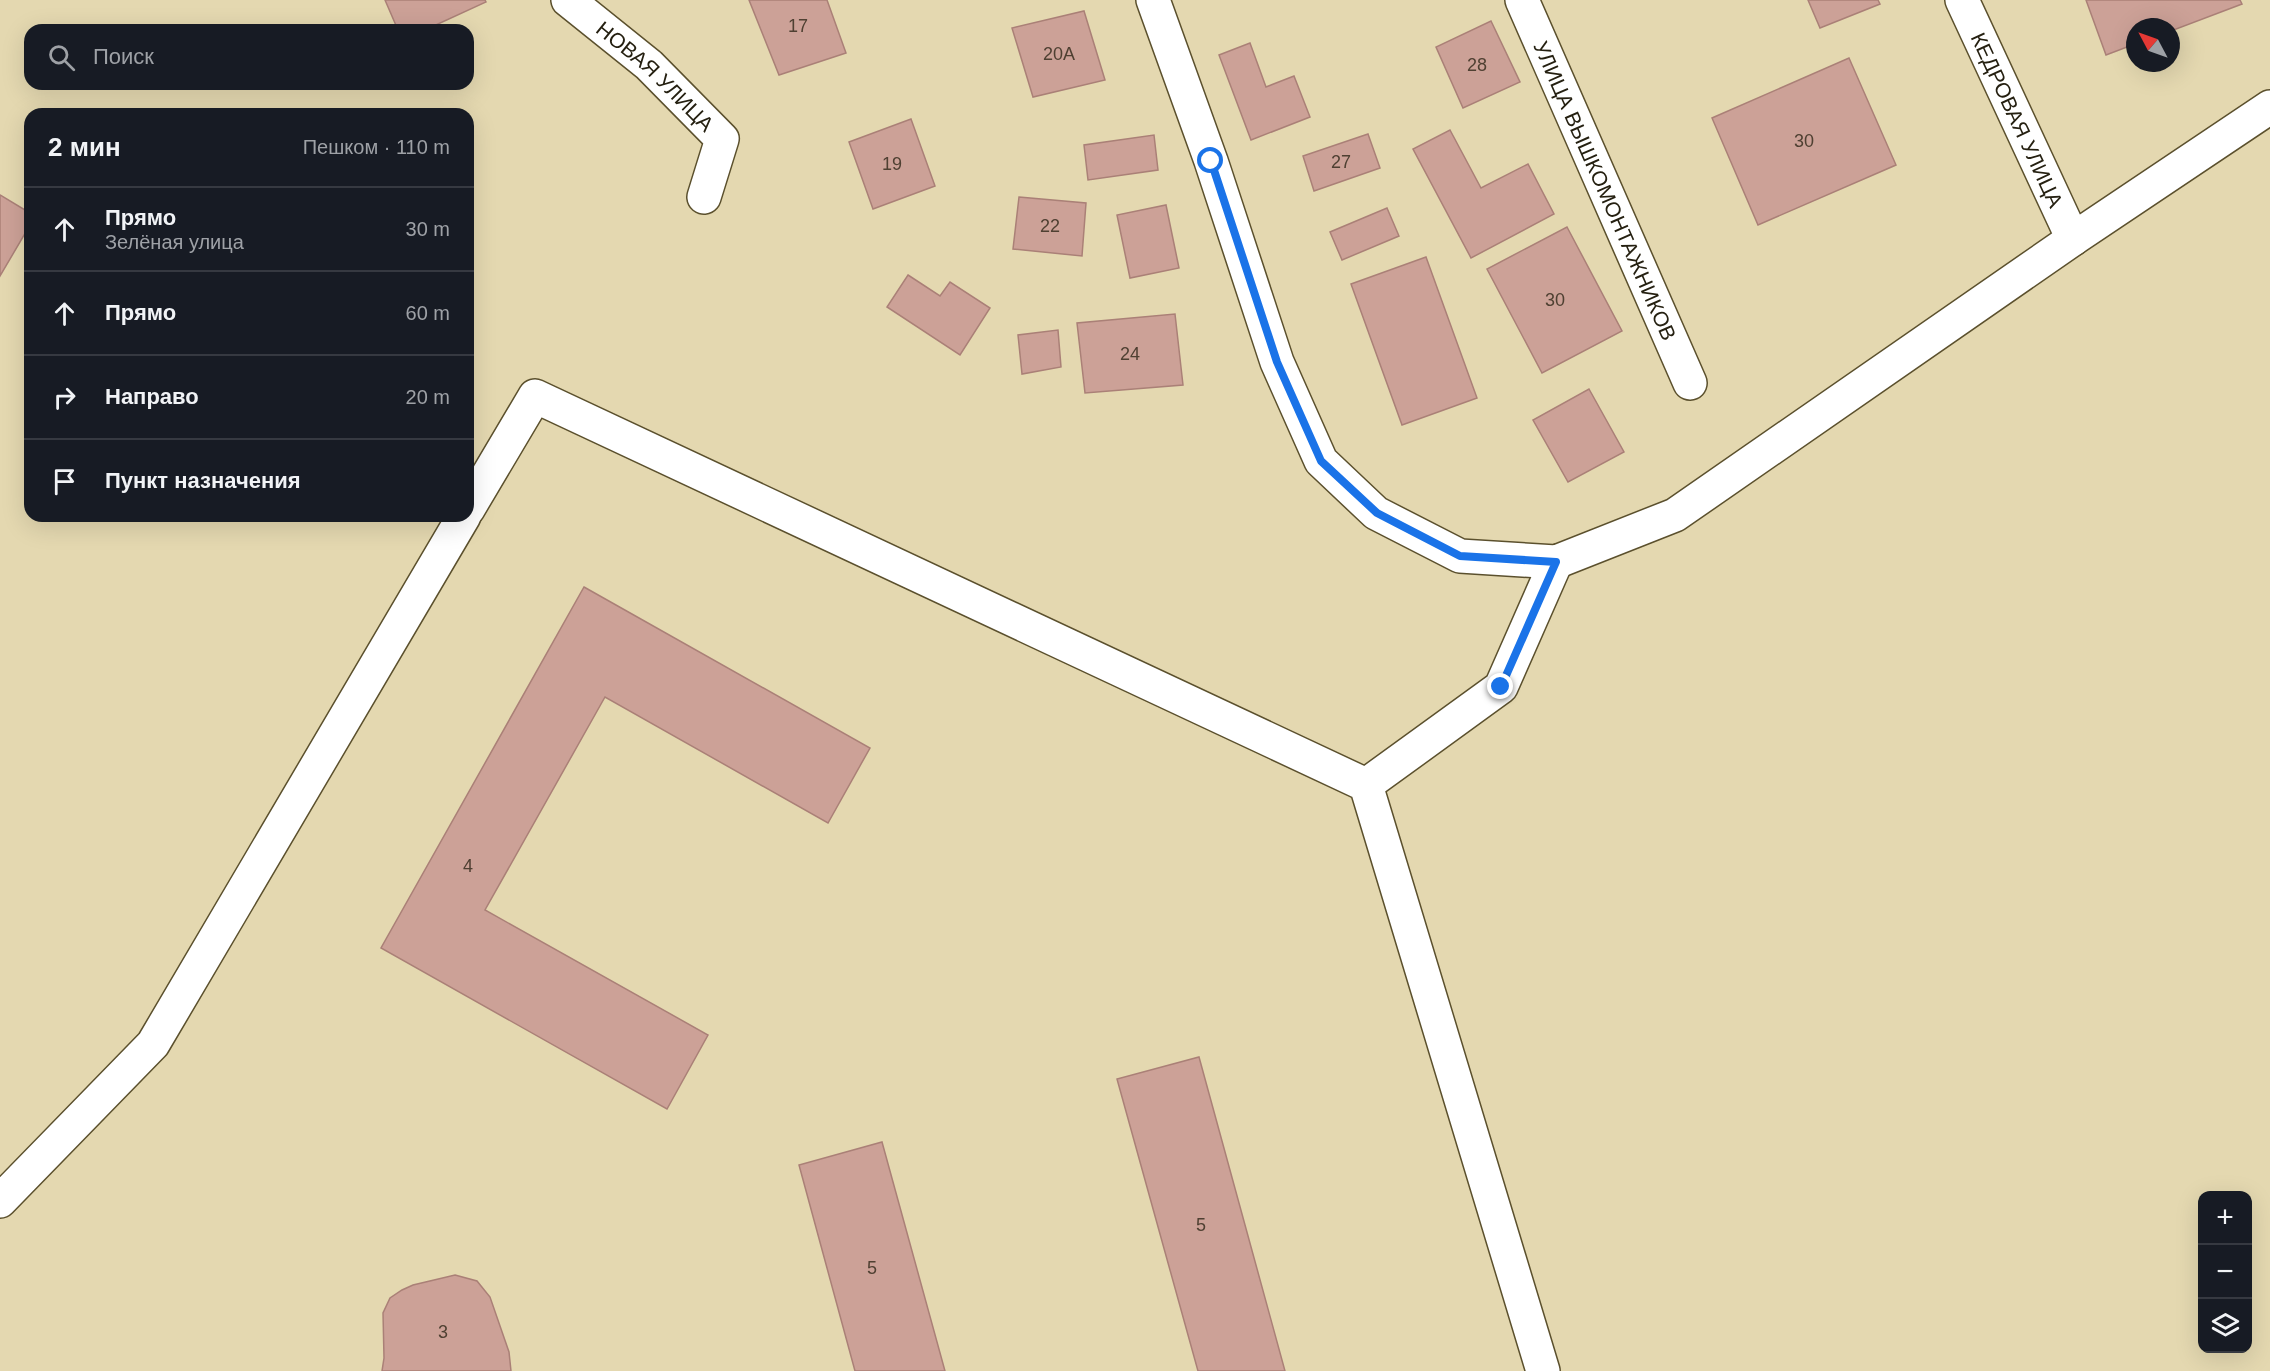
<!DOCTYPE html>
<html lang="ru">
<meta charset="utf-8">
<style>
body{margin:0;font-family:Arial,sans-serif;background:#20242c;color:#f1f3f6}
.controls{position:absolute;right:18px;bottom:18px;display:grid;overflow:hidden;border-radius:12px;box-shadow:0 6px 24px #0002}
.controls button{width:54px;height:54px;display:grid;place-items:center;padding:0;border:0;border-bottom:2px solid #363941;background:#171b24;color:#f1f3f6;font:30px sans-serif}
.compass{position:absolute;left:2126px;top:18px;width:54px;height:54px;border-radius:50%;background:#171b24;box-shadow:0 6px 24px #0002;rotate:311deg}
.stop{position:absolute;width:18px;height:18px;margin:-14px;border:4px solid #1a73e8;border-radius:50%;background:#fff}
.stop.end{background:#1a73e8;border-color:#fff;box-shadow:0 2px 6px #0008}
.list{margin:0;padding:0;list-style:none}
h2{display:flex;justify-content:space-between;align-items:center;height:78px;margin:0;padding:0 24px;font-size:26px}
h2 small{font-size:20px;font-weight:400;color:#9ea1a6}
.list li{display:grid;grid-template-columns:39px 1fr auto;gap:18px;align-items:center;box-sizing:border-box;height:84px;padding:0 24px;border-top:2px solid #363941}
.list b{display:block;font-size:22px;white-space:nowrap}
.list p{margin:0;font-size:20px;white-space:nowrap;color:#9ea1a6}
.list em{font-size:20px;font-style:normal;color:#9ea1a6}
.icon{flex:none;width:33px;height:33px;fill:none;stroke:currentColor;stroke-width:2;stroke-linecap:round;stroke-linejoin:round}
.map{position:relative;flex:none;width:2270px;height:1371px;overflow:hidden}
.search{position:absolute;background:#171b24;box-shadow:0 6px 24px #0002;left:24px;top:24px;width:450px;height:66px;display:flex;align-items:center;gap:15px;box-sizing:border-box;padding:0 21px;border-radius:18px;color:#9ea1a6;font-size:22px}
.panel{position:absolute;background:#171b24;box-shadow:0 6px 24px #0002;left:24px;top:108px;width:450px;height:414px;border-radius:18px}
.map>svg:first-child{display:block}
</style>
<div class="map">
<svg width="2270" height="1371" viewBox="0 0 2270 1371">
<rect width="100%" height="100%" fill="#e4d8b0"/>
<g fill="#cca197" stroke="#aa8077" stroke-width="1.5">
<path d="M 385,0 L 485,0 L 486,2 L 425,30 L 398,30 Z"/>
<path d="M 749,0 L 827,0 L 846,53 L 779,75 Z"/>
<path d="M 1808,0 L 1878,0 L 1880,4 L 1820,28 Z"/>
<path d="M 2086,0 L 2240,0 L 2242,4 L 2171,31 L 2171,27 L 2135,27 L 2135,44 L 2106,55 Z"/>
<path d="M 1084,11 L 1105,80 L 1033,97 L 1012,28 Z"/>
<path d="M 1491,21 L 1520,82 L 1463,108 L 1436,47 Z"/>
<path d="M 1250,43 L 1266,87 L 1294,76 L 1310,117 L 1251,140 L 1219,55 Z"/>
<path d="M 1849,58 L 1896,165 L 1758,225 L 1712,118 Z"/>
<path d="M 911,119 L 935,186 L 873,209 L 849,142 Z"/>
<path d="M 1450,130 L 1481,188 L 1528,164 L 1554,214 L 1471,258 L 1413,149 Z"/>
<path d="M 1368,134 L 1380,168 L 1314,191 L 1303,156 Z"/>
<path d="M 1154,135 L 1158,170 L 1088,180 L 1084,145 Z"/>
<path d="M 0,195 L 30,213 L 30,225 L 0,276 Z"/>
<path d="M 1019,197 L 1086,203 L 1082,256 L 1013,249 Z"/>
<path d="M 1166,205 L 1179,268 L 1130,278 L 1117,215 Z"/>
<path d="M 1387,208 L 1399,236 L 1342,260 L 1330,232 Z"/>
<path d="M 1567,227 L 1622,331 L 1542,373 L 1487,269 Z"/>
<path d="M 1426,257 L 1477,398 L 1402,425 L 1351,284 Z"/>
<path d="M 908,275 L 940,296 L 950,282 L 990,308 L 960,355 L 887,307 Z"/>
<path d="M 1175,314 L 1183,385 L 1085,393 L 1077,323 Z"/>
<path d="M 1058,330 L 1061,367 L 1022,374 L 1018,335 Z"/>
<path d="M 1589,389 L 1624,452 L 1568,482 L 1533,420 Z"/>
<path d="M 584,587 L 870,748 L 828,823 L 605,697 L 485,910 L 708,1035 L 667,1109 L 381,948 Z"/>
<path d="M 1199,1057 L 1285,1371 L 1198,1371 L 1117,1079 Z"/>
<path d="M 882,1142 L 945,1371 L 855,1371 L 799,1165 Z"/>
<path d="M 455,1275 L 477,1281 L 490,1297 L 509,1352 L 511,1371 L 382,1371 L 384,1358 L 383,1313 L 390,1298 L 402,1290 L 413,1285 Z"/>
</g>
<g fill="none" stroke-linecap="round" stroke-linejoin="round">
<defs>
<g id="minor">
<path id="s1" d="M 568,0 L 649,65 L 722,139 L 704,197"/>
<path d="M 1153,0 L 1211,161 L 1277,362 L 1321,461 L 1376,513 L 1460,556 L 1556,562 L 1675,515 L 2073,239 L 2270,107"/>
<path id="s2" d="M 1522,0 L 1690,383"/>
<path id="s3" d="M 1962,0 L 2073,239"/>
<path d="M 468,509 L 535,396 L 1366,785 L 1543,1371"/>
<path d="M 1366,785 L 1501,687 L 1556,562"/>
<path d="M 0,1201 L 153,1044 L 464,516"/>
</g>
</defs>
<use href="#minor" stroke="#5b502d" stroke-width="36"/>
<use href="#minor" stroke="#fff" stroke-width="33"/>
</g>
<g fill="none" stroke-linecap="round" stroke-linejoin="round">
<path stroke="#1a73e8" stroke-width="8" d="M 1211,161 L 1277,362 L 1321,461 L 1377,513 L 1460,556 L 1556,562 L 1501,687"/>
</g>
<g text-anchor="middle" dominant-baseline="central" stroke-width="4.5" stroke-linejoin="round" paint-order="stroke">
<g font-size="18" fill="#4f4032">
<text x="798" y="26">17</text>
<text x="1059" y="54">20А</text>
<text x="1477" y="65">28</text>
<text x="1804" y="141">30</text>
<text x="1341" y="162">27</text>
<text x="892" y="164">19</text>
<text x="1050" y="226">22</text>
<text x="1555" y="300">30</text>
<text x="1130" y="354">24</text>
<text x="468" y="866">4</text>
<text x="1201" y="1225">5</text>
<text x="872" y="1268">5</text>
<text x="443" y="1332">3</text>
</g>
<g font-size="21" fill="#252011" stroke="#fef9e9">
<text stroke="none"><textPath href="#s1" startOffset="116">НОВАЯ УЛИЦА</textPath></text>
<text stroke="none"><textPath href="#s3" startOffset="132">КЕДРОВАЯ УЛИЦА</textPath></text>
<text stroke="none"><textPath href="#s2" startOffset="208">УЛИЦА ВЫШКОМОНТАЖНИКОВ</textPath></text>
</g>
</g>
</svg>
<div class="controls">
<button>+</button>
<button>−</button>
<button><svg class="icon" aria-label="layers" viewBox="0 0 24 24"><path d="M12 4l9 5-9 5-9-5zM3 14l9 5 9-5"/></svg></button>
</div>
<svg class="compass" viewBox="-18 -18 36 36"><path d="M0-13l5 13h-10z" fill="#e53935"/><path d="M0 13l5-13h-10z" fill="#9ea1a6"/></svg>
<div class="stop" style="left:1211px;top:161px"></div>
<div class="stop end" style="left:1501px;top:687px"></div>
<div class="search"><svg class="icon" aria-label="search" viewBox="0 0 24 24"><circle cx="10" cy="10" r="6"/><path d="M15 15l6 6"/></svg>Поиск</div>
<section class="panel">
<h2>2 мин<small>Пешком · 110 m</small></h2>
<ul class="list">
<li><svg class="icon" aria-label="ahead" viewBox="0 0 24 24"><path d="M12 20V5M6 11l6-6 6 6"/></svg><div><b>Прямо</b><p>Зелёная улица</p></div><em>30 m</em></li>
<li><svg class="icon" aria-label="ahead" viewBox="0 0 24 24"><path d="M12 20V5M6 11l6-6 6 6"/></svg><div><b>Прямо</b></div><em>60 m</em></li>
<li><svg class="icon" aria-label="right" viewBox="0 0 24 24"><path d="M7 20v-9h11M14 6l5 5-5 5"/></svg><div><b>Направо</b></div><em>20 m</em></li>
<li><svg class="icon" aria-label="arrive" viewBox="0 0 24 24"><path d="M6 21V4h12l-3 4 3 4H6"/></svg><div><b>Пункт назначения</b></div></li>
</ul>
</section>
</div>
